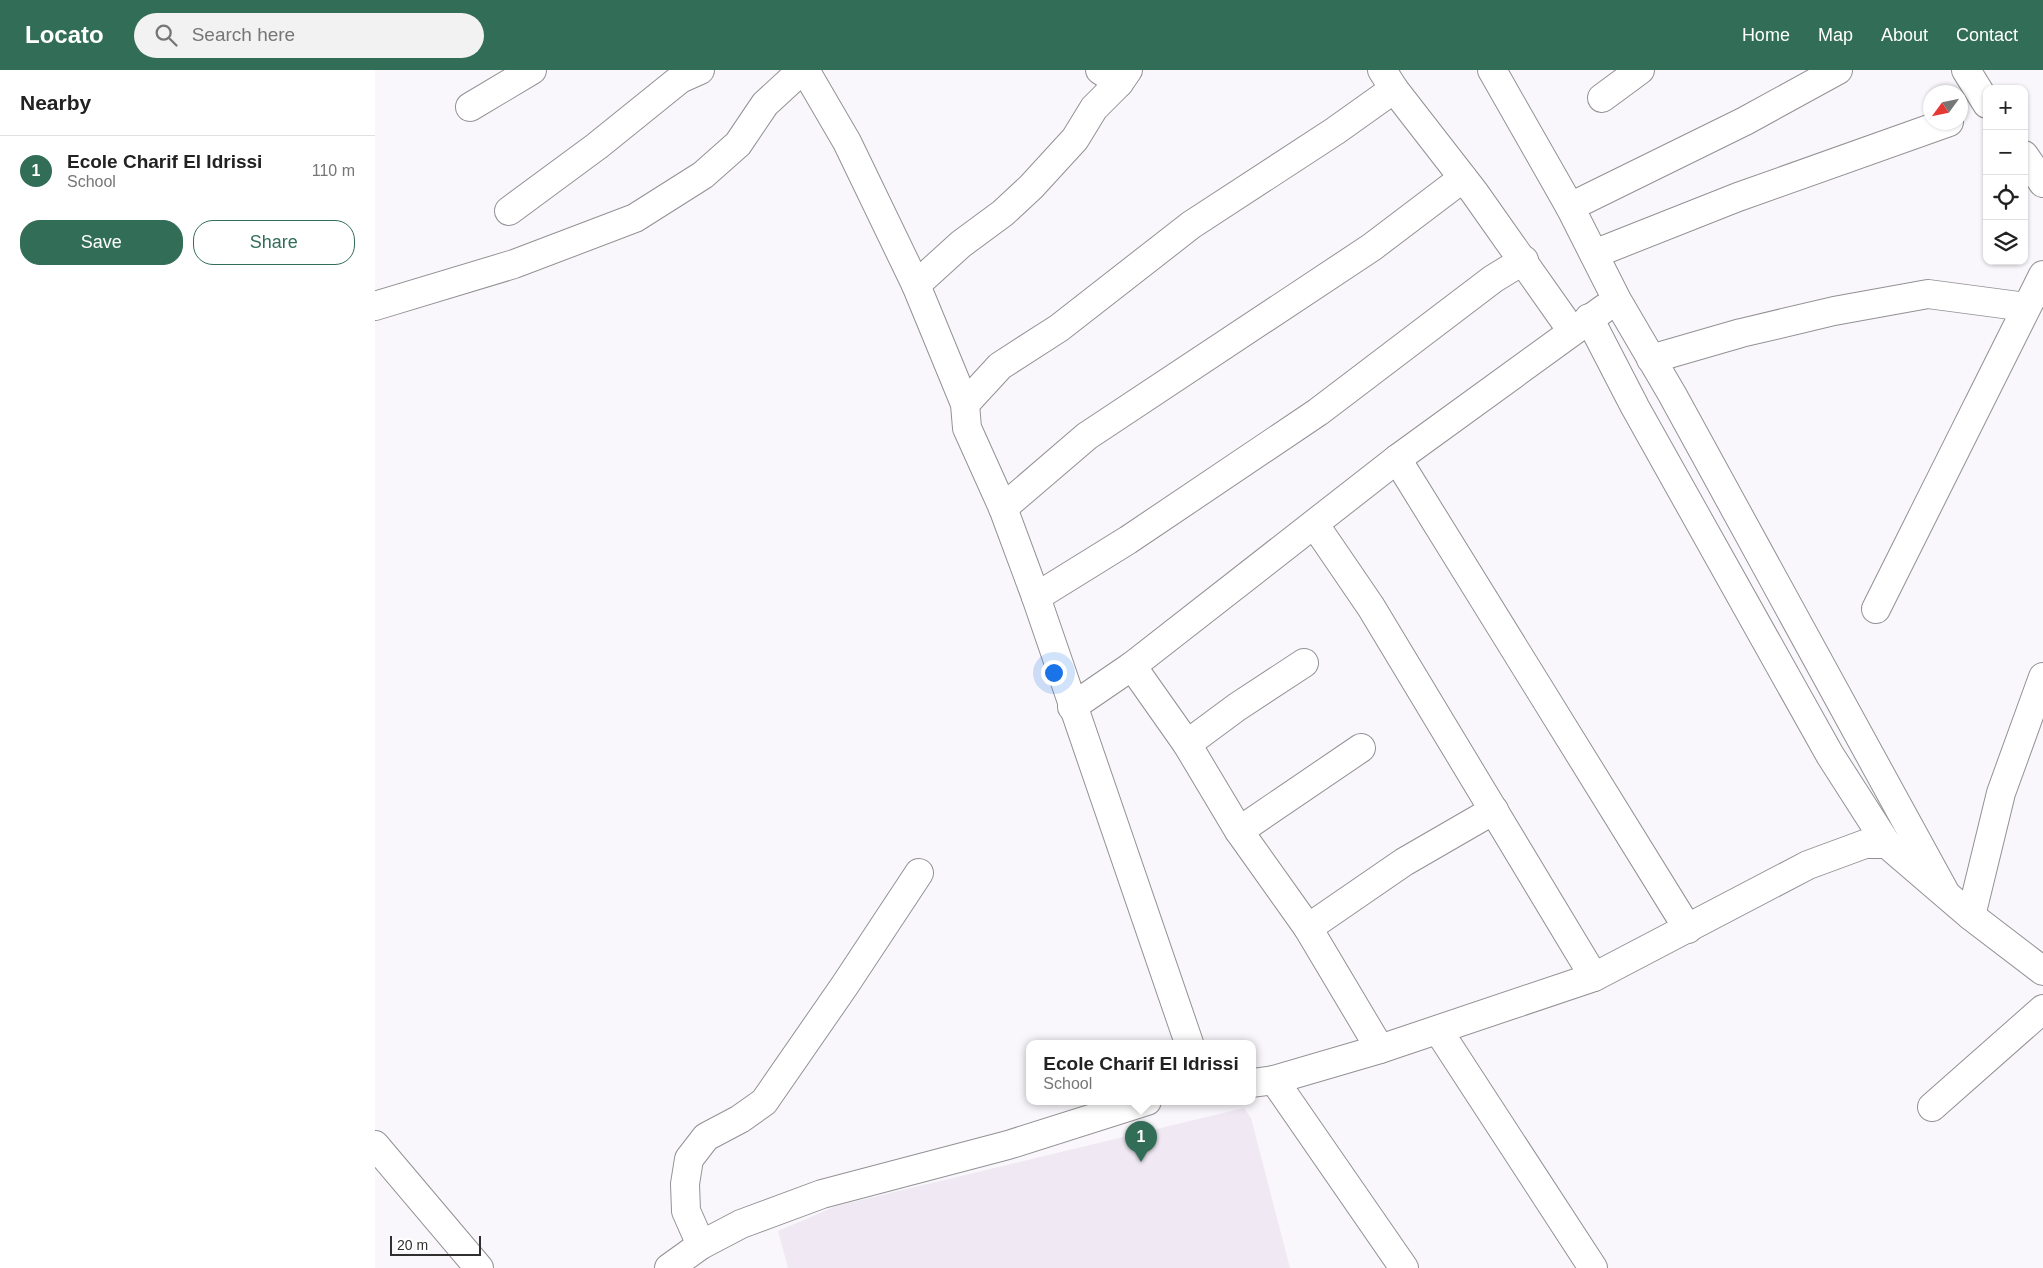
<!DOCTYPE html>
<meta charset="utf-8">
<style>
body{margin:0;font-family:Arial,sans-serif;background:#f2f2f2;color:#222}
.controls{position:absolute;right:15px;top:15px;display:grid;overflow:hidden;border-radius:10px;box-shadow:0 1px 4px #0004}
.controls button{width:45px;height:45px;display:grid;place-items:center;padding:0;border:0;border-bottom:1px solid #e0e0e0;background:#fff;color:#222;font:25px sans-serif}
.compass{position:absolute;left:1548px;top:15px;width:45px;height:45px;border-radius:50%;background:#fff;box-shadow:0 1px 4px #0004;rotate:237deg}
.scale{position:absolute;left:15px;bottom:12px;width:91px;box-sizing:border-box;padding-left:5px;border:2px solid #302f30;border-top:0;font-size:14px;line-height:18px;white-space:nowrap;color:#302f30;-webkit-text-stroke:4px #fff;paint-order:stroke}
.you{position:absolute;left:678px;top:602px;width:18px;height:18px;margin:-12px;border:4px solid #fff;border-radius:50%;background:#1a73e8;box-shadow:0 0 0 8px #1a73e833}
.badge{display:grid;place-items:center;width:32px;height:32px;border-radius:50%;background:#316d57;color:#fff;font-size:16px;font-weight:700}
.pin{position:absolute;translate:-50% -41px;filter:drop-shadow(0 1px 2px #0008)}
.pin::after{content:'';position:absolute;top:26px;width:18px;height:15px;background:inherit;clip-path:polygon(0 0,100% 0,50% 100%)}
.popup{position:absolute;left:651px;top:970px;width:230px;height:65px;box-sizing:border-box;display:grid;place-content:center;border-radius:10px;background:#fff;filter:drop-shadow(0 1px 4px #0005);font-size:16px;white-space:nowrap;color:#767676}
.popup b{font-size:19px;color:#222}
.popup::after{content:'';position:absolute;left:50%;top:100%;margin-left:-10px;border:10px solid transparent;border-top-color:#fff}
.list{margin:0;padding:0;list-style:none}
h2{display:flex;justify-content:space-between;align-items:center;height:65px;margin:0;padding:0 20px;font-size:21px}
h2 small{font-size:16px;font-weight:400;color:#767676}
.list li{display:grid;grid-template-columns:32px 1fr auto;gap:15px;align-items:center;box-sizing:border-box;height:70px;padding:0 20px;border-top:1px solid #e0e0e0}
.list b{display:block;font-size:19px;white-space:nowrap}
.list p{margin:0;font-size:16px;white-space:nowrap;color:#767676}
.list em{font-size:16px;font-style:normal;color:#767676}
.actions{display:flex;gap:10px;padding:15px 20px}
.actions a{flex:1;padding:11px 0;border:1px solid #316d57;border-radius:20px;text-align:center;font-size:18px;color:#316d57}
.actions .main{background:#316d57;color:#fff}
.icon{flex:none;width:28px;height:28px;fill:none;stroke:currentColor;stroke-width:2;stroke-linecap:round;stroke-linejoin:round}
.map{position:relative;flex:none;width:1668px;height:1198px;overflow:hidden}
header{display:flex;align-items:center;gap:30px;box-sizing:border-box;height:70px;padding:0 25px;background:#316d57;color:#fff}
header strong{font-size:24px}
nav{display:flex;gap:28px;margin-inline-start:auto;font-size:18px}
.search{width:350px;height:45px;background:#f2f2f2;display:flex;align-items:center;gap:12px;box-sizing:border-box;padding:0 18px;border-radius:28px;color:#767676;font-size:19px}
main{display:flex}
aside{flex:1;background:#fff}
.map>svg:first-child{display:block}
</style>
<header>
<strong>Locato</strong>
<div class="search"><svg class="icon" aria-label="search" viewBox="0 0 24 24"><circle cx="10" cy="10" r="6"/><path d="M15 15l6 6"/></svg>Search here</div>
<nav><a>Home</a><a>Map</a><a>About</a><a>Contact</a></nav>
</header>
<main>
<aside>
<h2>Nearby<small></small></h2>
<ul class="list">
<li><span class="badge">1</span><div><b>Ecole Charif El Idrissi</b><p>School</p></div><em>110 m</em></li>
</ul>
<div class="actions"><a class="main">Save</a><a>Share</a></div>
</aside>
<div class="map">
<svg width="1668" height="1198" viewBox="0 0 1668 1198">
<rect width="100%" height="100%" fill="#f9f7fb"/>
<path fill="#f0e9f4" d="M 869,1038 L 876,1048 L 915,1198 L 413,1198 L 403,1161 L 461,1136 Z"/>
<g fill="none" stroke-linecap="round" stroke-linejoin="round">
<defs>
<g id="minor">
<path d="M 430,0 L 472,72 L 541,215 L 590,334 L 592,358 L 628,438 L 661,527 L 814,973"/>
<path d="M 725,0 L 744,13"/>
<path d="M 1007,0 L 1019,19 L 1099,122 L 1197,261"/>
<path d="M 1117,0 L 1195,137 L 1242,230 L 1297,324 L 1571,824"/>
<path d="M 1591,0 L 1612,34"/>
<path d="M 1227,28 L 1265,0"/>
<path d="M 95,37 L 157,0"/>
<path d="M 1649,85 L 1668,113"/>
<path d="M 1195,137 L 1370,51 L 1463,0"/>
<path d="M 134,141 L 222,76 L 305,9 L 325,0"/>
<path d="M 1219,184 L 1363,127 L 1574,52"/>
<path d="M 541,215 L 586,174 L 628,143 L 656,117 L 700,69 L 719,38 L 744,13 L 753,0"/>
<path d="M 0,236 L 139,194 L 260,148 L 328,105 L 363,74 L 390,34 L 427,0"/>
<path d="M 1214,248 L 1260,337 L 1455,685 L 1512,774 L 1596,846 L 1668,901"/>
<path d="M 1276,289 L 1366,263 L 1459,241 L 1553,224 L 1651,237"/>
<path d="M 590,334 L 625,296 L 684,258 L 816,155 L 960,61 L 1019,19"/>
<path d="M 1022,389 L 1313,859"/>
<path d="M 628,438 L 712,366 L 997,177 L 1088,108"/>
<path d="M 940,455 L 996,537 L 1219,907"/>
<path d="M 661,527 L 753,470 L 943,342 L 1118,209 L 1149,190"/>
<path d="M 1501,539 L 1668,205"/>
<path d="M 757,596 L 812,674 L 864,761 L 933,858 L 1005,979"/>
<path d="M 697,637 L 757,596 L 1022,389 L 1230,238"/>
<path d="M 812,674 L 862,637 L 929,593"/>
<path d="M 864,761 L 986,678"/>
<path d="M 1596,846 L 1626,723 L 1668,607"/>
<path d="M 933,858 L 1029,792 L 1119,740"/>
<path d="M 1063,960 L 1218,1198"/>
<path d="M 899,1010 L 1029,1198"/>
<path d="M 877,1013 L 899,1010 L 1005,979 L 1219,907 L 1433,795 L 1490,774 L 1512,774"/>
<path d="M 1557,1037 L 1668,939"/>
<path d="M 0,1075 L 104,1198"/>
<path d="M 326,1175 L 311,1141 L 310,1114 L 314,1089 L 331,1067 L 365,1049 L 389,1032 L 470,915 L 544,803"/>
<path d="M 294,1198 L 326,1175 L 366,1154 L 447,1124 L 633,1075 L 772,1031"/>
</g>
</defs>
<use href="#minor" stroke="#939194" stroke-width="30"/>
<use href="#minor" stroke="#fff" stroke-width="28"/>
</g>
</svg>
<div class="controls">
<button>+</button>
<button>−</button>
<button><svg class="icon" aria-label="locate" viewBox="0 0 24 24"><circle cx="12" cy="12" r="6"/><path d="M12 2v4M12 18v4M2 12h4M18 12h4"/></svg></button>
<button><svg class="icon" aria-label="layers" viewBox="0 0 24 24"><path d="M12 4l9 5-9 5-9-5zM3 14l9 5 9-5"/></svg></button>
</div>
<svg class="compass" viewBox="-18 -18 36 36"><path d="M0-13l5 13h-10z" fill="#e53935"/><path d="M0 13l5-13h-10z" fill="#767676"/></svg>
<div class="scale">20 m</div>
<div class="you"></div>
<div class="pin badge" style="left:766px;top:1092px">1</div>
<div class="popup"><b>Ecole Charif El Idrissi</b>School</div>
</div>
</main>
